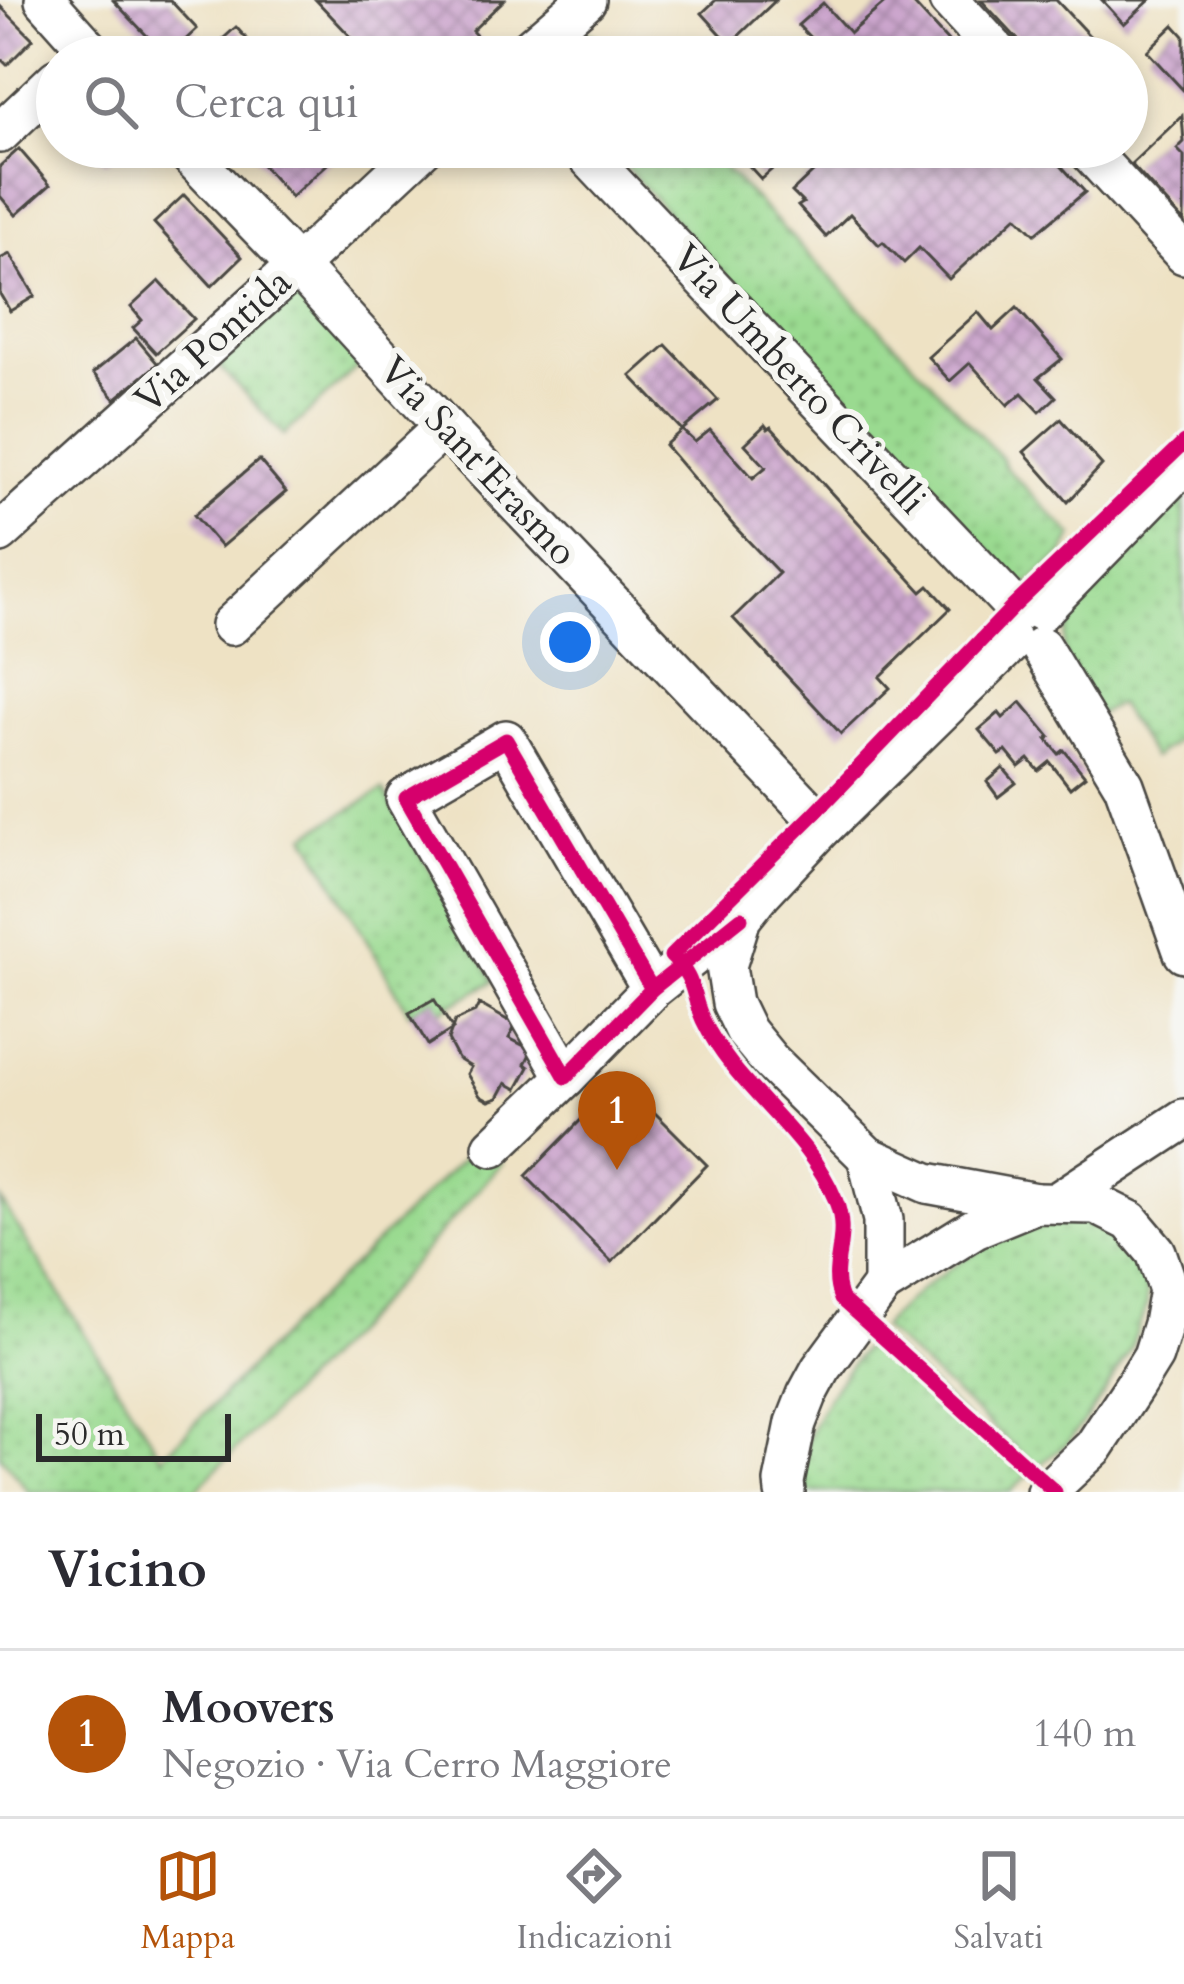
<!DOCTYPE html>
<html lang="it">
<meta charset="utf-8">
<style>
body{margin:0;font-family:Cardo,serif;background:#f2f2f3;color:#2b2b33}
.scale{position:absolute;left:36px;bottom:30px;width:195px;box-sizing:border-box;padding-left:12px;border:6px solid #2b2b2b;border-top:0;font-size:33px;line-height:42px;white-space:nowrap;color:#2b2b2b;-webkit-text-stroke:9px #f6f6f2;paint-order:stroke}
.you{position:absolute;left:570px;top:642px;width:42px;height:42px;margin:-30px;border:9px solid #fff;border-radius:50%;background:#1a73e8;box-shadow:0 0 0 18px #1a73e833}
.badge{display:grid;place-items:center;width:78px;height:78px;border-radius:50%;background:#b45309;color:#fff;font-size:39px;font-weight:700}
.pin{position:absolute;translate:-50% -99px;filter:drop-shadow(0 3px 6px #0008)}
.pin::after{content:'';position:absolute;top:63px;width:42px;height:36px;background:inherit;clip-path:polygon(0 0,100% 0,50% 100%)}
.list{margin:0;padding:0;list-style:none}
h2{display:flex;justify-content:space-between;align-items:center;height:156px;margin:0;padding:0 48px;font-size:51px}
h2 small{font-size:39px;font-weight:400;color:#7c7c81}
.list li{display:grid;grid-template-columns:78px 1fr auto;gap:36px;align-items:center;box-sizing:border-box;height:168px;padding:0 48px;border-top:3px solid #e1e1e2}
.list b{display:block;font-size:45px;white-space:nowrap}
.list p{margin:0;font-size:39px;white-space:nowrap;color:#7c7c81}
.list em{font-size:39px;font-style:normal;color:#7c7c81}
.icon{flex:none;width:66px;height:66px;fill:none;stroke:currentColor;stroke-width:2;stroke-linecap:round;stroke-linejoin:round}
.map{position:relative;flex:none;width:1184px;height:1492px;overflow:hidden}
.search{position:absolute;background:#fff;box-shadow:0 6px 18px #0003;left:36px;right:36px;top:36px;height:132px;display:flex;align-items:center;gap:30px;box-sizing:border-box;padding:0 42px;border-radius:66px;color:#7c7c81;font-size:45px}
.sheet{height:324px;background:#fff}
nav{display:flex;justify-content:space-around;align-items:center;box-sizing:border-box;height:168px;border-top:3px solid #e1e1e2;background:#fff;font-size:33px;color:#7c7c81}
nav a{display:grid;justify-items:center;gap:6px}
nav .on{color:#b45309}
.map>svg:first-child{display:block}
</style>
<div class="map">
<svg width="1184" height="1492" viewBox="0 0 1184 1492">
<defs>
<pattern id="grass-dots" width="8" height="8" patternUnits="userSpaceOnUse" patternTransform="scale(3)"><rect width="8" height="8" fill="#9ada90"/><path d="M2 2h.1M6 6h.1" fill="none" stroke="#85bb7c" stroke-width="1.8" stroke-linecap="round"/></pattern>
<pattern id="building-cross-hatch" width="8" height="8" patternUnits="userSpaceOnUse" patternTransform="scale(3)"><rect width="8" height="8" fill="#cca6cd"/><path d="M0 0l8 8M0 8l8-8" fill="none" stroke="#a687a7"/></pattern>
</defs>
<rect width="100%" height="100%" fill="#f6f6f2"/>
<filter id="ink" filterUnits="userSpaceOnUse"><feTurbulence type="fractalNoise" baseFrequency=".00833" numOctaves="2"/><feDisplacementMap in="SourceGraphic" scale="24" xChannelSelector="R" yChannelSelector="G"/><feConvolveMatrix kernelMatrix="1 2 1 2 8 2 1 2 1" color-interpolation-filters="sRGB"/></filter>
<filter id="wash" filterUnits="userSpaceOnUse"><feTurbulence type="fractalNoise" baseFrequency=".004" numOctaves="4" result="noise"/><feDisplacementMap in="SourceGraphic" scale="48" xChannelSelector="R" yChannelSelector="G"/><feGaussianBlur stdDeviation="2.7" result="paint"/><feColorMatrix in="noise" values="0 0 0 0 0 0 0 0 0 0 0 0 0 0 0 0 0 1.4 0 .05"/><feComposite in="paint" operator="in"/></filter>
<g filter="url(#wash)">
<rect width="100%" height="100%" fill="#eee2c4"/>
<g fill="url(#grass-dots)" stroke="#62825e" stroke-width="3">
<path d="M 589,32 L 599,38 L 617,57 L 545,57 L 574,34 Z"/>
<path d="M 607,147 L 704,147 L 908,357 L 1002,459 L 1004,466 L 1073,536 L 1062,556 L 1030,582 L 1024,584 L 1018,580 L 721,271 Z"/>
<path d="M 288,295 L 301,295 L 363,362 L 284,435 L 215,362 Z"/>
<path d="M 1184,495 L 1184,735 L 1153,758 L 1118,704 L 1099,714 C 1087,695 1065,671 1064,648 C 1062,604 1153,527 1184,495 Z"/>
<path d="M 383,790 L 494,981 L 441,1011 L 434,999 L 409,1013 L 306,835 Z"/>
<path d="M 484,1138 L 502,1163 L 364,1319 L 194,1492 L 29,1492 L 0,1455 L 0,1199 L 162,1457 L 292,1324 Z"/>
<path d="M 1057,1219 L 1104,1223 L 1140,1256 L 1147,1285 L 1147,1304 L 1130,1350 L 1105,1392 L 1069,1442 L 1037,1467 L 881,1328 C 928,1276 989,1237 1057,1219 Z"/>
<path d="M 875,1334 L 1029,1475 L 1010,1492 L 803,1492 C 791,1437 843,1374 875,1334 Z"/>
</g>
<g id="blocks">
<g fill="url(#building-cross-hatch)">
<path d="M 113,0 L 170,0 L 197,29 L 167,57 Z"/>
<path d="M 316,0 L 504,0 L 472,31 L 484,44 L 469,57 L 370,57 Z"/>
<path d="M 716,0 L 776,0 L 730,44 L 702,13 Z"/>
<path d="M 888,0 L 910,0 L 962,57 L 829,57 L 798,25 L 823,3 L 850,33 Z"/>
<path d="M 981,0 L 1056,0 L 1109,57 L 1034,57 Z"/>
<path d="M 1102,0 L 1150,0 L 1124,24 Z"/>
<path d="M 0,6 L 33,39 L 7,65 L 0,58 Z"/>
<path d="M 1174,25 L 1184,36 L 1184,91 L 1147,51 Z"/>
<path d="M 236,27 L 263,57 L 203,57 Z"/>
<path d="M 1182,116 L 1184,142 L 1177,149 L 1184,156 L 1184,222 L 1131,164 Z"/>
<path d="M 90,147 L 122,147 L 106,163 Z"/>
<path d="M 246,147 L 346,147 L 291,197 Z"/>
<path d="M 732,147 L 797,147 L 761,179 Z"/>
<path d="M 823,147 L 1044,147 L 1085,192 L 1035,234 L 1017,216 L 949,279 L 919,248 L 904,263 L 883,242 L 879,245 L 850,214 L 826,237 L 798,206 L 803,203 L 792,192 L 831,155 Z"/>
<path d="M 19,149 L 50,185 L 16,215 L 0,196 L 0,166 Z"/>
<path d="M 184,195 L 242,257 L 212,286 L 154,223 Z"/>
<path d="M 10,254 L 35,296 L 10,311 L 0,294 L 0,259 Z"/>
<path d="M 159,281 L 194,319 L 156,353 L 133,328 L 142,320 L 131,307 Z"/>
<path d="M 1017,308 L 1062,359 L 1038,378 L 1056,397 L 1040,412 L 1022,393 L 1008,405 L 970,363 L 950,381 L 928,357 L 978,312 L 993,330 Z"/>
<path d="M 136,338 L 158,364 L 115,399 L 93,373 Z"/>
<path d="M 666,345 L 718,400 L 682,430 L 695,442 L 710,430 L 753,478 L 766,467 L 745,444 L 765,425 L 768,429 L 771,427 L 922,592 L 929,586 L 950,609 L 880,677 L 890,688 L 841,734 L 733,618 L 779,573 L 734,526 L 665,445 L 682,430 L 631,376 Z"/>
<path d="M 1061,419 L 1102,465 L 1068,502 L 1024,452 Z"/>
<path d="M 259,460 L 286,492 L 221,547 L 194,515 Z"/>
<path d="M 1021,702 L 1050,737 L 1047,739 L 1059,754 L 1064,750 L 1085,776 L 1070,788 L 1050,762 L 1039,771 L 1029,759 L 1019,767 L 1006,751 L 1000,755 L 979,730 L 999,713 L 1003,718 Z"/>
<path d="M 1003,768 L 1016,783 L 998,797 L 987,782 Z"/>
<path d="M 434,999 L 453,1029 L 428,1045 L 409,1013 Z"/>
<path d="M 479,1004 L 516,1025 L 509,1038 L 532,1050 L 525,1064 L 529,1067 L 517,1089 L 506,1083 L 498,1098 L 489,1101 L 480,1096 L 467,1074 L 471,1067 L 458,1059 L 448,1040 L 455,1021 L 475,1012 Z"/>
<path d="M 621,1079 L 707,1165 L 612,1262 L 526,1176 Z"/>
</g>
</g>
</g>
<g filter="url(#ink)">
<use href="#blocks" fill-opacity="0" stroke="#484642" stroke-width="3"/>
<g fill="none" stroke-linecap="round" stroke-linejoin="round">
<defs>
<g id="minor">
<path d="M 45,0 L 96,57"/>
<path d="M 949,0 L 1002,57"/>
<path d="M 520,57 L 586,0"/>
<path d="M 0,133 L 57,79"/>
<path d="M 182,147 L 297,266 L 444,427 L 824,826"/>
<path d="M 579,147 L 1018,611"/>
<path d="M 1085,147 L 1184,254"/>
<path d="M 0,533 L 297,266 L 424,147"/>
<path d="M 1041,611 L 1184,464"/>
<path d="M 231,625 L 444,427"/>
<path d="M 1012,642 L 824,826 L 761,893 L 741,918 L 726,966 L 732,1003 L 746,1032 L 769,1060 L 867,1156 L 927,1183 L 1036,1203"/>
<path d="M 1041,647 L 1124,785 L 1184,953"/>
<path d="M 652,989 L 506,740 L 406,798 L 566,1077 L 652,989 L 741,918"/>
<path d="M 493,1147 L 566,1077"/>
<path d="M 867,1156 L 883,1220 L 883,1285"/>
<path d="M 1056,1203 L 1184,1119"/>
<path d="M 785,1492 L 784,1482 L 796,1423 L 807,1395 L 821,1369 L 883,1285 L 975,1228 L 1036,1203 L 1096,1204 L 1130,1221 L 1156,1252 L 1169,1290 L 1163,1324 L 1153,1356 L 1135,1385 L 1094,1447 L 1046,1492"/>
</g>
</defs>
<use href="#minor" stroke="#484642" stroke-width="44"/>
<use href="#minor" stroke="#fff" stroke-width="39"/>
<defs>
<g id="cycleway">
<path d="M 652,989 L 506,740 L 406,798 L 566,1077 L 652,989 L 741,918"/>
<path d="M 1055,1492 L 841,1299 C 827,1266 852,1238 835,1199 C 807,1130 735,1088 703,1020 C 690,992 697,980 671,956 L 814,814 L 1013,607 L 1184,443"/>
</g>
</defs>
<use href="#cycleway" stroke="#f6f6f2" stroke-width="22"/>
<use href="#cycleway" stroke="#d6006c" stroke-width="15"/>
</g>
</g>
<g text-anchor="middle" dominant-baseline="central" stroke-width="12" stroke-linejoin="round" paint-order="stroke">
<g font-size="39" fill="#2b2b2b" stroke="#f6f6f2">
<text transform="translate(213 341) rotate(-42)">Via Pontida</text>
<text transform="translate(799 379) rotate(47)">Via Umberto Crivelli</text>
<text transform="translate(478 461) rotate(47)">Via Sant'Erasmo</text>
</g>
</g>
</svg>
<div class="scale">50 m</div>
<div class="you"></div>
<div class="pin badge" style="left:617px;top:1170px">1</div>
<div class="search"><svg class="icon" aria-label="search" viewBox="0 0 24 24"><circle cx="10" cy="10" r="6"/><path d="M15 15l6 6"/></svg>Cerca qui</div>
</div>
<section class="sheet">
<h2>Vicino<small></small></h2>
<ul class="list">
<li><span class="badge">1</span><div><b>Moovers</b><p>Negozio · Via Cerro Maggiore</p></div><em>140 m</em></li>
</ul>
</section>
<nav>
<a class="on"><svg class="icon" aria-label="map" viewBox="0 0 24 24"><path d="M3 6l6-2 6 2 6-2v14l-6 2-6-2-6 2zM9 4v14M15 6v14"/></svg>Mappa</a>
<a><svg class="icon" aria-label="directions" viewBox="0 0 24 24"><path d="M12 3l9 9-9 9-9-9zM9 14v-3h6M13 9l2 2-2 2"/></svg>Indicazioni</a>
<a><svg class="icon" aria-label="saved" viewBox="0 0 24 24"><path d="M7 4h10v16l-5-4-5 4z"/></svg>Salvati</a>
</nav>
